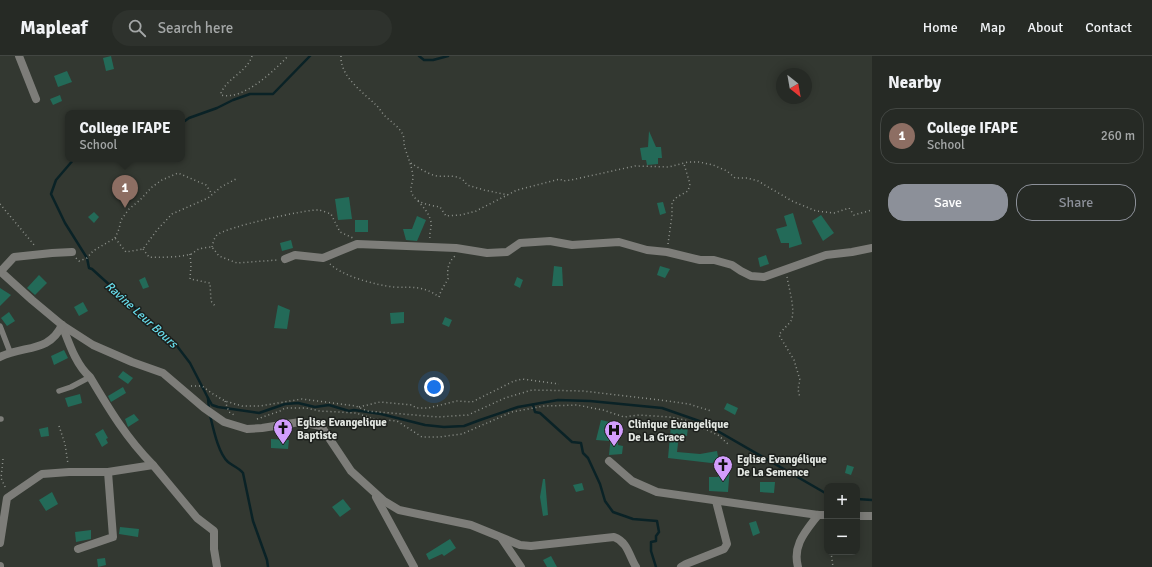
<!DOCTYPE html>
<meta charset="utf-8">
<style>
body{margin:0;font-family:Signika,sans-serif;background:#2e322d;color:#f1f3f6}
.controls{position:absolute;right:12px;bottom:12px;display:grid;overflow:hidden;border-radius:8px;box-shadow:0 2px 10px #0003}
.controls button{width:36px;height:36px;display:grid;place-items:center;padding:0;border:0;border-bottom:1px solid #424642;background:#262a25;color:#f1f3f6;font:20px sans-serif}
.compass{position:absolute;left:776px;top:12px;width:36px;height:36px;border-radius:50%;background:#262a25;box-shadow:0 2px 10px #0003;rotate:149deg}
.you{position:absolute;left:434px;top:331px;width:14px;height:14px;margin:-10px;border:3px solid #fff;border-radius:50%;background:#1a73e8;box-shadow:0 0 0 6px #1a73e833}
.badge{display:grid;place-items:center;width:26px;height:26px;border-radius:50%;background:#8c9099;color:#fff;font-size:13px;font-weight:700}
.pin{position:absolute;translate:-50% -33px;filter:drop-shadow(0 1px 2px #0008)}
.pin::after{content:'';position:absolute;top:21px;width:14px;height:12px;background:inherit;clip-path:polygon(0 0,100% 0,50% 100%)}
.popup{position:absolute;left:65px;top:54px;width:120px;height:52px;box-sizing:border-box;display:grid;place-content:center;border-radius:8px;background:#262a25;filter:drop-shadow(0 1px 3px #0005);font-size:13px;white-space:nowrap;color:#a4a7a7}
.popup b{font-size:15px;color:#f1f3f6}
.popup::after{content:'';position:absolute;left:50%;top:100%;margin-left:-8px;border:8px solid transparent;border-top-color:#262a25}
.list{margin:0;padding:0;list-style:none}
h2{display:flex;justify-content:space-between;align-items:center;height:52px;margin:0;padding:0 16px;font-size:17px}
h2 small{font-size:13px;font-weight:400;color:#a4a7a7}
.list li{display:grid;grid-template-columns:26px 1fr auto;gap:12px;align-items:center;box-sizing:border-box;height:56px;margin:0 8px 8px;padding:0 8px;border:1px solid #424642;border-radius:16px}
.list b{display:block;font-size:15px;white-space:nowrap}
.list p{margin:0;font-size:13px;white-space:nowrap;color:#a4a7a7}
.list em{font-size:13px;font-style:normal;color:#a4a7a7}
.actions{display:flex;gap:8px;padding:12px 16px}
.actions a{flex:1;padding:9px 0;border:1px solid #8c9099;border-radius:16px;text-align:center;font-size:14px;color:#8c9099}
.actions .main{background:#8c9099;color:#fff}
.icon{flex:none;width:22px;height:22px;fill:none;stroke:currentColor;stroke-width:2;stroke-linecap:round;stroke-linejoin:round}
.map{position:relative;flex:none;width:872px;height:511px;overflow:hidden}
header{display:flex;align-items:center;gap:24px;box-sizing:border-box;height:56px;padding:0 20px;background:#262a25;border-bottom:1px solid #424642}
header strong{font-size:19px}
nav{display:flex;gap:22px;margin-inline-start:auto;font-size:14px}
.search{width:280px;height:36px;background:#2e322d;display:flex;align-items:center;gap:10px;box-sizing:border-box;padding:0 14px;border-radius:22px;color:#a4a7a7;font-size:15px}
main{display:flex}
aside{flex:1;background:#262a25}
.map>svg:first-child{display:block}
</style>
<header>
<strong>Mapleaf</strong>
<div class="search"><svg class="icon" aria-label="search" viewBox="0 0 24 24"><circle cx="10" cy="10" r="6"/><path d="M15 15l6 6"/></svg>Search here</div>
<nav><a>Home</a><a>Map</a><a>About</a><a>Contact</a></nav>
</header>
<main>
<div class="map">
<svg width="872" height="511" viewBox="0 0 872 511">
<rect width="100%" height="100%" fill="#333831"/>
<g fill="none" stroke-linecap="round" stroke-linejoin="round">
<g stroke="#0a2226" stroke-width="2.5">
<path d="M 419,0 L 424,4 L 433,4 L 448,0"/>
<path d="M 182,67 L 189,62 L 217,52 L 233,44 L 250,38 L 273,38 L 310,0"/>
<path d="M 74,103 L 56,124 L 51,138 L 65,167 L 87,202 L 89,212 L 92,213 L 177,290 L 190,307 L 208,342 L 209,354"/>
<path d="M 208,342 L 212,349 L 218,351 L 259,357 L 285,348 L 298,347 L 315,351 L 329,349 L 349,355 L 354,354 L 381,358 L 425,369 L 444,371 L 464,370 L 480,364 L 518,351 L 558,344 L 590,345 L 662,352 L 702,366 L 827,438"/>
<path d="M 533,349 L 535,356 L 540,357 L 572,386 L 581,387 L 583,397 L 588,402 L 600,428 L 605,445 L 613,456 L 633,463 L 657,465 L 659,476 L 656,480 L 656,485 L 651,486 L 651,495 L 656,511"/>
<path d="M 210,359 C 213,371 218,397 228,406 C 233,410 239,412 243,417 L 253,465 L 267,504 L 268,511"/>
<path d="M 857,443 L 872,444"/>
</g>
</g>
<g fill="#236a58">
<path d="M 111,0 L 114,13 L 106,15 L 103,2 Z"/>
<path d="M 67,15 L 72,26 L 58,31 L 54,20 Z"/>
<path d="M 60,39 L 62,45 L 53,49 L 50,43 Z"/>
<path d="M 649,75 L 656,91 L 661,91 L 662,102 L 658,102 L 658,108 L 647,109 L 646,104 L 642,104 L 640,92 L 648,91 Z"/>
<path d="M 349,141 L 352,163 L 338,164 L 335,143 Z"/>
<path d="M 663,146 L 666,157 L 660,159 L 657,147 Z"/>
<path d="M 94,156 L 99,161 L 94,167 L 88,161 Z"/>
<path d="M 793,157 L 802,188 L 789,192 L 789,187 L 781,187 L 776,173 L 787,170 L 784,160 Z"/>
<path d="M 821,159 L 834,177 L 823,185 L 812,165 Z"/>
<path d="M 417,160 L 426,164 L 417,185 L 406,184 L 403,173 L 412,173 Z"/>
<rect x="355" y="164" width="13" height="12"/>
<path d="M 291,184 L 293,192 L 282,195 L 280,187 Z"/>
<path d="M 766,199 L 769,208 L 760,211 L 758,202 Z"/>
<path d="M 554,210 L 562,211 L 563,230 L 552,230 Z"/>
<path d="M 660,210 L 670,213 L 665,222 L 657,219 Z"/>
<path d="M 39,219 L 47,227 L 35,239 L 27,232 Z"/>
<path d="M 145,221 L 149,231 L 143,233 L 139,224 Z"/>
<path d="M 517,221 L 523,224 L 520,232 L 514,229 Z"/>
<path d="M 0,232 L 11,239 L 0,250 Z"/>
<path d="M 83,246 L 88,255 L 79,260 L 74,251 Z"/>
<path d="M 278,249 L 290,254 L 287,273 L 274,272 Z"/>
<path d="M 9,256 L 15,265 L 7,270 L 1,262 Z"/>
<path d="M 404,256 L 404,267 L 391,268 L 390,257 Z"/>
<path d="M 445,261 L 452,264 L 449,271 L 442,268 Z"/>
<path d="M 64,294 L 68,302 L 54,309 L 51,300 Z"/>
<path d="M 123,315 L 133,322 L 128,328 L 118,321 Z"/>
<path d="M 123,331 L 126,337 L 111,346 L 108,340 Z"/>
<path d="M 80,338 L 82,347 L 68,351 L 65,342 Z"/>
<path d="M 727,347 L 738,352 L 735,359 L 724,353 Z"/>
<path d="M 134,358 L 139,364 L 128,371 L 125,363 Z"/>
<path d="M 601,364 L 614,367 L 609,385 L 596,384 Z"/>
<path d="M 671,369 L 688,371 L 687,380 L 679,379 L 677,396 L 700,398 L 717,395 L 719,406 L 711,407 L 668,402 Z"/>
<path d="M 48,371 L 49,380 L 41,381 L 39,373 Z"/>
<path d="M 103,373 L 108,382 L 106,383 L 108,387 L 102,391 L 95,378 Z"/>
<path d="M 611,379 L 618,380 L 618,389 L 623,390 L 622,398 L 609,399 Z"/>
<path d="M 271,383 L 289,384 L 288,393 L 271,392 Z"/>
<path d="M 847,409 L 854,411 L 851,419 L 845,417 Z"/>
<path d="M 718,411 L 730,411 L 728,436 L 709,435 L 709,421 L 718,421 Z"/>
<path d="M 543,423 L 545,423 L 548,459 L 543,460 L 540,441 Z"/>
<path d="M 760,426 L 775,426 L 774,437 L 760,436 Z"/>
<path d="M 582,427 L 584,434 L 576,436 L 573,429 Z"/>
<path d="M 52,436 L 58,448 L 46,455 L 39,444 Z"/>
<path d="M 343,443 L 351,453 L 340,461 L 332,451 Z"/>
<path d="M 756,465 L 760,477 L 753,480 L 749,467 Z"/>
<path d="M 120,471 L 139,473 L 138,481 L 119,478 Z"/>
<path d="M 91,474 L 91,483 L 76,486 L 75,476 Z"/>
<path d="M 450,483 L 456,492 L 444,500 L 442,498 L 429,504 L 426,498 Z"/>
<path d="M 551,500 L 557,511 L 547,511 L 543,504 Z"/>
<path d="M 105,502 L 106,509 L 98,511 L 97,503 Z"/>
</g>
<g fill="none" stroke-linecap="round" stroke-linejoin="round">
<g stroke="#8f938d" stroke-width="1.5" stroke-dasharray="1 3" stroke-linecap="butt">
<path d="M 252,0 C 247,16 227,22 221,37 L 221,39 C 243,45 275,14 288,0"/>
<path d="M 341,0 C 340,21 364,37 377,50 C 380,53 382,57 385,60 C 391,66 398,70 402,77 C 405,81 403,87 405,92 C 408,102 412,110 413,121 C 413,125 411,129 411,133 C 412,147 429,149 440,151 L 446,160 L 461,159 L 476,155 L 517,134 L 560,123 L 563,125 L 571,124 L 635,110 L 669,111 L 688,106 L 699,106 L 713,109 L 727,115 L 735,122 L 747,122 L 758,125 L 792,145 L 816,155 L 834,157 L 849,152 L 854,159 L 872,154"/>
<path d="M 411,107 C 417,111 425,116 433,119 C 445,123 459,115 467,129 L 484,134 L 508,139"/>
<path d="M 418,145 C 424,152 429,157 431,166 C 432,171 429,177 430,182"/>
<path d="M 0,148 L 35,190"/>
<path d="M 115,182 L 119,173 L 121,164 L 129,153 L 140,144 L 152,131 L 162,124 L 178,117 L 206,129 L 212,138"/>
<path d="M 668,188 L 672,159 L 672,146 L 677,141 L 688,135 L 690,128 L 684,108"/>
<path d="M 212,191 C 213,187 214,182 217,179 C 226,171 307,153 319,154 C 323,155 328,157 331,158 L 340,176 L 353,182"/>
<path d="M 143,193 L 149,201 C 157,202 183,201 191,198 C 194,197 196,194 199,193 C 203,192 208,191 212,191 L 219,200 L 237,207 L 277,204"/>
<path d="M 190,198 L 191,209 L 190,223 L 210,227 L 211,245 L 215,250"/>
<path d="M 76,202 L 79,205 L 87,202 L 93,195 L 115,182 L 126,196 L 143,193 L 157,174 L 172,158 L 208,142 L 221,131 L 236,123"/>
<path d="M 330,208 C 344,221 376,229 394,231 C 413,232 423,229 439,241 L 441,235 L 448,223 C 447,214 448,206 455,200"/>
<path d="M 787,221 C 789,233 796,255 791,265 C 789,268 782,274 779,279 L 794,304 L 800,324 L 798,333 L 800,342"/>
<path d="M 191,330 L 202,330 L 213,338 L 225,345 L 242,350 L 260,350 L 302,343 L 356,350 L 367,355 L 438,361 L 468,359 L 505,342 L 532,334 L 583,335 L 660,344 L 689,348 L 711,355"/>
<path d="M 225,345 L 229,356 L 234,359"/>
<path d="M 359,351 L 380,346 L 412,349 L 416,352 L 428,352 L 457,345 L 472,346 L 514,325 L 522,323 L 559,328"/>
<path d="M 257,363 L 280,355 L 285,352 L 306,352 L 320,355 L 356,357 L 374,363 L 397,365 L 422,381 L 439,381 L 462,378 L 512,356 L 544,350 L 577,349 L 603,354 L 624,361 L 639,359 L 669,361 L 685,364 L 718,379 L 728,388"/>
<path d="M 59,370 L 65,388 L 68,408"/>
<path d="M 3,403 L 1,422 L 6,433"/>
<path d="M 831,496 L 833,511"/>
</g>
<g stroke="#7d7d79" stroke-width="5.5">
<path d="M 0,270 L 10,296"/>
<path d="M 59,335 L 71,331 L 90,321"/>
<path d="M 0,363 L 1,363"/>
</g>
<g stroke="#7d7d79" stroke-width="8">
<path d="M 19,0 L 36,43"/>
<path d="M 285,203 L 295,199 L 323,202 L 357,188 L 456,192 L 487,197 L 507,196 L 520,187 L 550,185 L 572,189 L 619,186 L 647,194 L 667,196 L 700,204 L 714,204 L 732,209 L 741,215 L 751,220 L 764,221 L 826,199 L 852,196 L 872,192"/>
<path d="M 0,215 L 32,244 L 62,269 L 93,289 L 132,306 L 163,317 L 204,352 L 224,366 L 247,373 L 262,372 L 300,366 L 321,370 L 351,415 L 384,445 L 399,454 L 471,469 L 520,489 L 531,490 L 614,481 C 628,486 629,500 636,511"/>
<path d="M 1,215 L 14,201 L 52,197 L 72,196"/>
<path d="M 62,269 C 69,287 76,309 90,321 C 109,353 127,383 153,409"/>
<path d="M 0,301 C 24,289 49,297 62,269"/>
<path d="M 609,405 L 632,425 L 657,436 L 818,459 L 827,459"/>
<path d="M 376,441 L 414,511"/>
<path d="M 857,460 L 872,460"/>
<path d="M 502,483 L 521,511"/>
<path d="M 0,487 L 7,442 L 42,418 L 69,416 L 108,416 L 153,409 L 197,462 L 214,475 L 214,493 L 217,511"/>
<path d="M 78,493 L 113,481 L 108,416"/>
<path d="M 0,510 L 0,511"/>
<path d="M 681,511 L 686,508 L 724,493 L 727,488 L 716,445"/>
<path d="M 798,511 C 792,489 806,475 818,459"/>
</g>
</g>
<defs>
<symbol id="church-pin" viewBox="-11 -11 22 30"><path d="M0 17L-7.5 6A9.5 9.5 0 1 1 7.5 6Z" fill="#d29dfd" stroke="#1c1f1c"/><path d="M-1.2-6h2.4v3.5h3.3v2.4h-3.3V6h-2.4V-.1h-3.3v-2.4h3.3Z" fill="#111"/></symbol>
<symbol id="hospital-pin" viewBox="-11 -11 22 30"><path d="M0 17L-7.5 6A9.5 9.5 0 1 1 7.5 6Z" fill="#d29dfd" stroke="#1c1f1c"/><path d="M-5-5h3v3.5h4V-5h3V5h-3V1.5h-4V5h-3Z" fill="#111"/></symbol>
</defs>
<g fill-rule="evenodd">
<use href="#church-pin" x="272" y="361" width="22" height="30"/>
<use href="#hospital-pin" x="603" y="363" width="22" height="30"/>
<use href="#church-pin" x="712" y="398" width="22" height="30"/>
</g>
<g text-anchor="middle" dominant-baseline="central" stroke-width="3" stroke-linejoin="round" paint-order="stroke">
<g font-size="11" font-weight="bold" fill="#e3e7e2" stroke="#1c1f1c" text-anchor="start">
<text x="297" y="366">Eglise Evangelique<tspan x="297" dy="13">Baptiste</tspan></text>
<text x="628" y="368">Clinique Evangelique<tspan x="628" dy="13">De La Grace</tspan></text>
<text x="737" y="403">Eglise Evangélique<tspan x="737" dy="13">De La Semence</tspan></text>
</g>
<g font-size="12" font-style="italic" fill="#67dbea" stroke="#1c1f1c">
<text transform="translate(141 259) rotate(42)">Ravine Leur Bours</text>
</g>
</g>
</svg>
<div class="controls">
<button>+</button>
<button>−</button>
</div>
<svg class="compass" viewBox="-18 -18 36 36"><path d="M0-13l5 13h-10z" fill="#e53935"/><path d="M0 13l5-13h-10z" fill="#a4a7a7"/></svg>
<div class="you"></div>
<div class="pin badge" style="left:125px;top:152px;background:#8d6e63">1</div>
<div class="popup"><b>College IFAPE</b>School</div>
</div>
<aside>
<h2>Nearby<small></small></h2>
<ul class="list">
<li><span class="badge" style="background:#8d6e63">1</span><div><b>College IFAPE</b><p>School</p></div><em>260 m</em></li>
</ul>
<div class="actions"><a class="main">Save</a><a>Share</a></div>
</aside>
</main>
